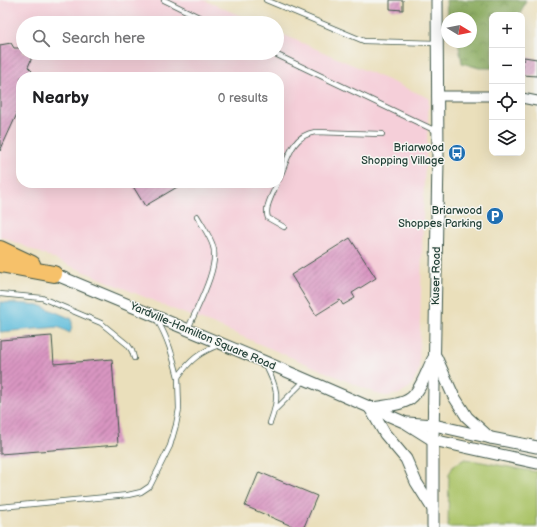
<!DOCTYPE html>
<meta charset="utf-8">
<style>
body{margin:0;font-family:"Balsamiq Sans",sans-serif;background:#f2f2f2;color:#202124}
.controls{position:absolute;right:12px;top:12px;display:grid;overflow:hidden;border-radius:8px;box-shadow:0 4px 16px #0002}
.controls button{width:36px;height:36px;display:grid;place-items:center;padding:0;border:0;border-bottom:1px solid #e0e0e0;background:#fff;color:#202124;font:20px sans-serif}
.compass{position:absolute;left:441px;top:12px;width:36px;height:36px;border-radius:50%;background:#fff;box-shadow:0 4px 16px #0002;rotate:100deg}
.list{margin:0;padding:0;list-style:none}
h2{display:flex;justify-content:space-between;align-items:center;height:52px;margin:0;padding:0 16px;font-size:17px}
h2 small{font-size:13px;font-weight:400;color:#757577}
.icon{flex:none;width:22px;height:22px;fill:none;stroke:currentColor;stroke-width:2;stroke-linecap:round;stroke-linejoin:round}
.map{position:relative;flex:none;width:537px;height:527px;overflow:hidden}
.search{position:absolute;background:#fff;box-shadow:0 4px 16px #0002;left:16px;top:16px;width:268px;height:44px;display:flex;align-items:center;gap:10px;box-sizing:border-box;padding:0 14px;border-radius:22px;color:#757577;font-size:15px}
.panel{position:absolute;background:#fff;box-shadow:0 4px 16px #0002;left:16px;top:72px;width:268px;height:116px;border-radius:16px}
.map>svg:first-child{display:block}
</style>
<div class="map">
<svg width="537" height="527" viewBox="0 0 537 527">
<defs>
<pattern id="forest-crowns" width="20" height="18" patternUnits="userSpaceOnUse"><rect width="20" height="18" fill="#89aa5d"/><path d="M2 6a3 3 0 1 1 6 0M12 15a3 3 0 1 1 6 0" fill="none" stroke="#6f8c4e"/></pattern>
<pattern id="building-hatch" width="6" height="6" patternUnits="userSpaceOnUse"><rect width="6" height="6" fill="#d995c1"/><path d="M-1 1l2-2M0 6l6-6M5 7l2-2" fill="none" stroke="#af7b9e"/></pattern>
</defs>
<rect width="100%" height="100%" fill="#f6f6f2"/>
<filter id="ink" filterUnits="userSpaceOnUse"><feTurbulence type="fractalNoise" baseFrequency=".025" numOctaves="2"/><feDisplacementMap in="SourceGraphic" scale="8" xChannelSelector="R" yChannelSelector="G"/><feConvolveMatrix kernelMatrix="1 2 1 2 8 2 1 2 1" color-interpolation-filters="sRGB"/></filter>
<filter id="wash" filterUnits="userSpaceOnUse"><feTurbulence type="fractalNoise" baseFrequency=".012" numOctaves="4" result="noise"/><feDisplacementMap in="SourceGraphic" scale="16" xChannelSelector="R" yChannelSelector="G"/><feGaussianBlur stdDeviation="0.9" result="paint"/><feColorMatrix in="noise" values="0 0 0 0 0 0 0 0 0 0 0 0 0 0 0 0 0 1.4 0 .05"/><feComposite in="paint" operator="in"/></filter>
<g filter="url(#wash)">
<rect width="100%" height="100%" fill="#eadfbb"/>
<path fill="#f5cfd9" fill-rule="evenodd" d="M 0,0 L 204,0 L 257,23 L 23,23 L 23,53 L 277,53 L 277,32 L 429,98 L 427,146 L 424,180 L 419,368 L 417,375 L 410,387 L 399,394 L 387,396 L 380,395 L 215,325 L 175,310 L 0,236 ZM 21,77 L 279,77 L 279,183 L 21,183 Z"/>
<path fill="#acc469" stroke="#66804e" d="M 465,459 L 537,472 L 537,527 L 448,527 L 449,474 L 454,465 Z"/>
<path fill="url(#forest-crowns)" stroke="#547448" d="M 446,0 L 526,0 L 520,15 L 492,15 L 492,68 L 479,68 L 462,63 L 458,42 L 471,42 L 471,18 L 447,18 Z"/>
<path fill="#5cbbda" stroke="#3e7c87" d="M 0,302 L 39,305 L 72,319 L 72,326 L 70,333 L 58,327 L 0,332 Z"/>
<g id="blocks">
<g fill="url(#building-hatch)">
<path d="M 390,0 L 403,0 L 403,10 L 390,9 Z"/>
<path d="M 11,43 L 14,48 L 23,48 L 23,53 L 30,53 L 31,60 L 28,67 L 32,71 L 29,77 L 21,77 L 21,102 L 16,113 L 17,114 L 0,151 L 0,45 Z"/>
<path d="M 524,57 L 537,59 L 537,76 L 522,75 Z"/>
<path d="M 131,183 L 184,183 L 145,206 Z"/>
<path d="M 350,238 L 376,278 L 352,293 L 355,298 L 343,305 L 340,300 L 316,315 L 291,275 Z"/>
<path d="M 52,336 L 54,364 L 112,359 L 118,445 L 0,454 L 0,340 Z"/>
<path d="M 259,472 L 317,496 L 304,527 L 294,527 L 245,506 Z"/>
</g>
</g>
</g>
<g filter="url(#ink)">
<use href="#blocks" fill-opacity="0" stroke="#3d5548" stroke-width="1"/>
<g fill="none" stroke-linecap="round" stroke-linejoin="round">
<defs>
<g id="service">
<path d="M 164,0 L 211,23"/>
<path d="M 266,0 L 364,41 L 437,43"/>
<path d="M 273,53 L 436,131"/>
<path d="M 279,179 C 288,159 291,136 315,132 L 382,134"/>
<path d="M 277,183 C 273,194 264,207 268,218 L 284,227"/>
<path d="M 0,294 L 42,298 L 101,323 L 128,345 L 132,351 L 134,358"/>
<path d="M 157,320 C 168,338 173,357 178,377 C 190,360 200,352 219,345"/>
<path d="M 188,329 C 196,309 220,267 213,246 C 210,236 202,225 197,216"/>
<path d="M 265,364 C 278,389 280,397 270,423"/>
<path d="M 276,409 L 305,380"/>
<path d="M 0,507 L 128,495 L 141,492 L 150,486 L 170,446 L 176,425 L 179,409 L 178,377"/>
</g>
<g id="minor">
<path d="M 437,96 L 492,96"/>
<path d="M 522,98 L 537,101"/>
</g>
<g id="tertiary">
<path d="M 47,271 L 263,361 L 406,423 L 433,440 L 537,463"/>
<path d="M 436,357 L 453,395 L 467,417 L 490,438"/>
<path d="M 370,408 L 385,434 L 406,459 L 416,482 L 433,509"/>
<path d="M 370,408 C 381,407 403,405 411,398 C 421,390 427,370 433,359"/>
<path d="M 408,423 L 434,425 L 491,438 L 537,447"/>
<path d="M 433,527 L 433,440 L 438,160 L 437,0"/>
</g>
<g id="motorway">
<path d="M 0,249 L 32,264"/>
<path d="M 0,264 L 54,274"/>
</g>
</defs>
<use href="#service" stroke="#3d5548" stroke-width="6"/>
<use href="#minor" stroke="#3d5548" stroke-width="11"/>
<use href="#tertiary" stroke="#3d5548" stroke-width="13"/>
<use href="#motorway" stroke="#3d5548" stroke-width="18"/>
<use href="#service" stroke="#fff" stroke-width="4.5"/>
<use href="#minor" stroke="#fff" stroke-width="9"/>
<use href="#tertiary" stroke="#fff" stroke-width="11"/>
<use href="#motorway" stroke="#f6c16b" stroke-width="16"/>
</g>
</g>
<defs>
<symbol id="bus-disc" viewBox="-11 -11 22 22"><circle r="9.5" fill="#1f6fb2" stroke="#f6f6f2"/><path d="M-5-6H5V4H4V6H2V4H-2V6H-4V4H-5ZM-3.5-4V0h7V-4ZM-3.5 1.2v1.5H-2V1.2ZM2 1.2v1.5H3.5V1.2Z" fill="#fff"/></symbol>
<symbol id="parking-disc" viewBox="-11 -11 22 22"><circle r="9.5" fill="#1f6fb2" stroke="#f6f6f2"/><path d="M-3.5-5.5H1a3.5 3.5 0 0 1 0 7H-1V5.5H-3.5ZM-1-3.4V-.6H.8a1.4 1.4 0 0 0 0-2.8Z" fill="#fff"/></symbol>
</defs>
<g fill-rule="evenodd">
<use href="#bus-disc" x="447" y="143" width="20" height="20"/>
<use href="#parking-disc" x="485" y="206" width="20" height="20"/>
</g>
<g text-anchor="middle" dominant-baseline="central" stroke-width="3" stroke-linejoin="round" paint-order="stroke">
<g font-size="11" fill="#1f3d34" stroke="#f6f6f2" text-anchor="end">
<text x="444" y="147">Briarwood<tspan x="444" dy="13">Shopping Village</tspan></text>
<text x="482" y="210">Briarwood<tspan x="482" dy="13">Shoppes Parking</tspan></text>
</g>
<g font-size="11" fill="#1f3d34" stroke="#f6f6f2">
<text transform="translate(436 276) rotate(-89)">Kuser Road</text>
<text transform="translate(203 336) rotate(23)">Yardville-Hamilton Square Road</text>
</g>
</g>
</svg>
<div class="controls">
<button>+</button>
<button>−</button>
<button><svg class="icon" aria-label="locate" viewBox="0 0 24 24"><circle cx="12" cy="12" r="6"/><path d="M12 2v4M12 18v4M2 12h4M18 12h4"/></svg></button>
<button><svg class="icon" aria-label="layers" viewBox="0 0 24 24"><path d="M12 4l9 5-9 5-9-5zM3 14l9 5 9-5"/></svg></button>
</div>
<svg class="compass" viewBox="-18 -18 36 36"><path d="M0-13l5 13h-10z" fill="#e53935"/><path d="M0 13l5-13h-10z" fill="#757577"/></svg>
<div class="search"><svg class="icon" aria-label="search" viewBox="0 0 24 24"><circle cx="10" cy="10" r="6"/><path d="M15 15l6 6"/></svg>Search here</div>
<section class="panel">
<h2>Nearby<small>0 results</small></h2>
<ul class="list">
</ul>
</section>
</div>
